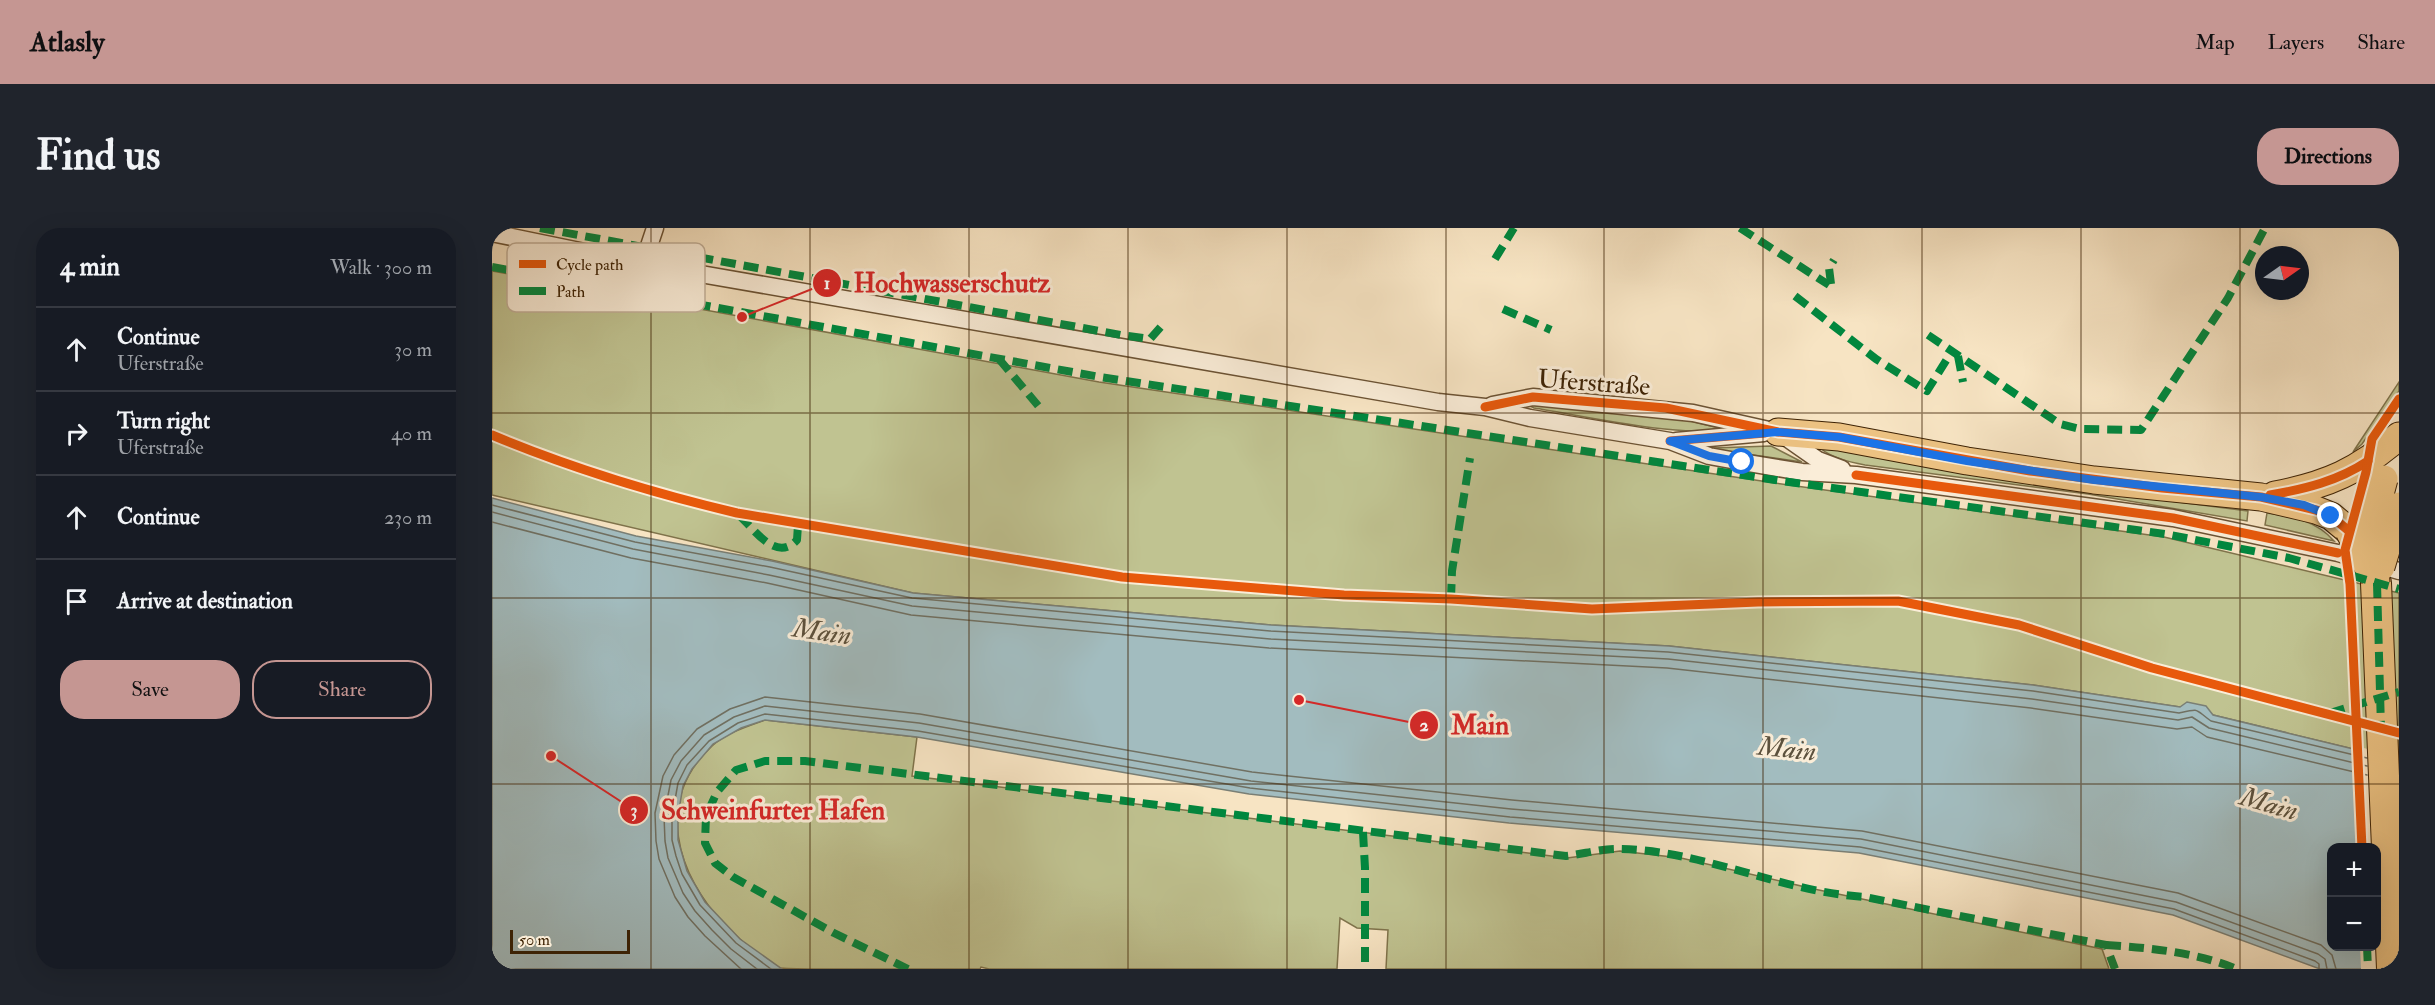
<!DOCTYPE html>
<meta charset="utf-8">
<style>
body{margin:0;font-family:"IM FELL Double Pica",serif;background:#20242c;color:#f1f3f6}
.controls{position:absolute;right:18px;bottom:18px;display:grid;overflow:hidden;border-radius:12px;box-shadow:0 6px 24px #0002}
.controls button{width:54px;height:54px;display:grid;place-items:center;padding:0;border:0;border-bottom:2px solid #363941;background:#171b24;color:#f1f3f6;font:30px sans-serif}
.compass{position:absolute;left:1763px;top:18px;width:54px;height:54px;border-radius:50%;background:#171b24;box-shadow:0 6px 24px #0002;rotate:76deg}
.scale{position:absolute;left:18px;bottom:15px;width:120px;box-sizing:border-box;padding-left:6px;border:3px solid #3e2305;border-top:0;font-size:16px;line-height:21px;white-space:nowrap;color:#3e2305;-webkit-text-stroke:4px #faedd8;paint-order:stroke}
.stop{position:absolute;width:18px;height:18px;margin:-14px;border:4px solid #1a73e8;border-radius:50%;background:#fff}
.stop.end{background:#1a73e8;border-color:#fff;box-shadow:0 2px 6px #0008}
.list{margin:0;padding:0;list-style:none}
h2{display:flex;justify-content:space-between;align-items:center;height:78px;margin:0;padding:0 24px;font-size:26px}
h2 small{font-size:20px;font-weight:400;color:#9ea1a6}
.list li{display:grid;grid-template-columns:39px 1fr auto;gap:18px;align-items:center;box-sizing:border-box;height:84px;padding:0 24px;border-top:2px solid #363941}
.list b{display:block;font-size:22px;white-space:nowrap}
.list p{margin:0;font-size:20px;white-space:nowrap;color:#9ea1a6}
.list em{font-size:20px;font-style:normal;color:#9ea1a6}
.actions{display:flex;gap:12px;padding:18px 24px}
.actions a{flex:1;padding:14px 0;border:2px solid #c59692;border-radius:24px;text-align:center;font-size:21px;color:#c59692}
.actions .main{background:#c59692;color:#111}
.icon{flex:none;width:33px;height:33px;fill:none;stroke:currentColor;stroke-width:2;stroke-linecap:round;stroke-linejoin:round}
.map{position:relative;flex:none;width:1907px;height:741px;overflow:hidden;border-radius:24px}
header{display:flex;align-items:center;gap:36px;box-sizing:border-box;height:84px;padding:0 30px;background:#c59692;color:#111}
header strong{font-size:28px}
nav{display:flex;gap:33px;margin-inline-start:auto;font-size:21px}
.intro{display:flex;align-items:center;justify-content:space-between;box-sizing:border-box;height:144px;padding:0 36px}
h1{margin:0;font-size:42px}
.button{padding:15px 27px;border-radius:24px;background:#c59692;color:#111;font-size:21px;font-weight:700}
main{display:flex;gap:36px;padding:0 36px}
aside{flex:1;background:#171b24;border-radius:24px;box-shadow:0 6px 24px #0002}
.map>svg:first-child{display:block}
</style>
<header>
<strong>Atlasly</strong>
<nav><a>Map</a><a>Layers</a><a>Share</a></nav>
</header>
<div class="intro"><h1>Find us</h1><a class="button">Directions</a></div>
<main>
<aside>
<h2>4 min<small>Walk · 300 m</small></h2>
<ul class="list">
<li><svg class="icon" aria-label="ahead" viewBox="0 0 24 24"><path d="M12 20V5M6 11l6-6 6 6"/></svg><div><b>Continue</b><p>Uferstraße</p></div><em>30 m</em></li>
<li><svg class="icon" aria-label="right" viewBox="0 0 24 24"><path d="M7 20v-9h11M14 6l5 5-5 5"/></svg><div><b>Turn right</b><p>Uferstraße</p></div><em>40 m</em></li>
<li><svg class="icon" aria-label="ahead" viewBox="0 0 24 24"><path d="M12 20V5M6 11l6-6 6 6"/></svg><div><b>Continue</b></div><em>230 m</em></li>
<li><svg class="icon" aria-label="arrive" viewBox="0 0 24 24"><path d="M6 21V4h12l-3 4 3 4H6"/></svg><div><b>Arrive at destination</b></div></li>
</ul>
<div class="actions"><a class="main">Save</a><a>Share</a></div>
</aside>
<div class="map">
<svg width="1907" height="741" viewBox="0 0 1907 741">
<rect width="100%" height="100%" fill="#f7e4c3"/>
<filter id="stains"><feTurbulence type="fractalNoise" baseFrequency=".00333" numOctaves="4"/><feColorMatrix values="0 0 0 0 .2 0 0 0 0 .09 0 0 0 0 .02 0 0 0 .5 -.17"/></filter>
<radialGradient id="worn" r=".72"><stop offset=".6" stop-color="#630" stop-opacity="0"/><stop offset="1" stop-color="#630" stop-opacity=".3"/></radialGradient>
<g fill="#c0c391" stroke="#7f734b" stroke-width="1.5">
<path d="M 0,43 L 607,154 L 1283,255 L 1672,309 L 1907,365 L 1907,532 L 1721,487 C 1714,481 1697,476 1688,479 L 1541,457 L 1177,418 L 779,397 L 421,365 L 0,267 Z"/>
<path d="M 1907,154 L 1907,163 L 1870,216 L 1861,224 Z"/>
<path d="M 1040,176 L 1194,192 L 1227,200 C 1193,211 1082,186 1042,180 L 1038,178 Z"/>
<path d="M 1279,218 L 1310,234 L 1219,221 L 1220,220 Z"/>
<path d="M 1330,218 L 1616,265 L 1756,283 L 1755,293 L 1596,266 L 1373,237 C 1358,234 1340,230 1328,220 Z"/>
<path d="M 1775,285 C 1800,289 1824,292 1842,313 L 1773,297 Z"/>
<path d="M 273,492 L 425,509 L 420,548 L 1075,630 L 1128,623 L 1189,630 L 1322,661 L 1610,721 L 1617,741 L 894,741 L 896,702 L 865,700 L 848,690 L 845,741 L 497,741 L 489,739 L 488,741 C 436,741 385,741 333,741 C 320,741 299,741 288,740 C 268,731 250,713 234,698 C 184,647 162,572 220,518 C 234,505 256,498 273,492 Z"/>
</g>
<path fill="#a2bcbf" stroke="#7a7f75" stroke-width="1.5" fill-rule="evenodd" d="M 0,270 L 144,308 L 280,333 L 421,365 L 779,397 L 1177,418 L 1541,457 L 1688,479 L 1695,474 L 1714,478 L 1721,487 L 1907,532 L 1907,741 L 1828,741 L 1681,687 L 1367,625 L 1017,595 L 757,566 L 425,509 L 273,492 L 249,500 L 221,516 L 200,541 L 191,558 L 186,588 L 186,612 L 195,643 L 213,674 L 248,711 L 290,741 L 3,741 L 0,737 ZM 1840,620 L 1884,620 L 1884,718 L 1840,718 Z"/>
<path fill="#f7e4c3" d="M 1860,517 L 1907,529 L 1907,741 L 1869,741 L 1868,719 L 1884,718 L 1884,620 L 1864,619 Z"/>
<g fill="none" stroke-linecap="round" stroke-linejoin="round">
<g stroke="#707062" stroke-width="1.5">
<path d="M 0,277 L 143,314 L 278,339 L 420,370 L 778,403 L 1176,424 L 1541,463 L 1687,485 C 1709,480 1702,481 1719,493 L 1875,530"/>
<path d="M 0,284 L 141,321 L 277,347 L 420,378 L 778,411 L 1176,431 L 1540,471 L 1686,492 L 1700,489 L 1717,500 L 1875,538"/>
<path d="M 0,294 L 139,330 L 275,355 L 419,387 L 777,420 L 1175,440 L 1539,480 L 1685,501 L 1700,499 L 1715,509 L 1875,547"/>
<path d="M 249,741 L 213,708 L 196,689 L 183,669 L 167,631 L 164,613 L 163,585 L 171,548 L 182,527 L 205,501 L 238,481 L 273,469 L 428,486 L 760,544 L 1020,572 L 1370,603 L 1686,665 L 1829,717 L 1840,727 L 1844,741"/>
<path d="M 265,741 L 239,721 L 220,702 L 203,683 L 191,665 L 176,630 L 173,613 L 172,588 L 179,552 L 189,533 L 212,507 L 242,489 L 273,478 L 427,495 L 759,553 L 1019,581 L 1369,611 L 1684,674 L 1826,726 L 1833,731 L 1835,741"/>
<path d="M 279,741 L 244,715 L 208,677 L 190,646 L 184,628 L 180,612 L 180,589 L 186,555 L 195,537 L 217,513 L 246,495 L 273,486 L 426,503 L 758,560 L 1018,589 L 1368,619 L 1682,681 L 1823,733 L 1827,736 L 1827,741"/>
</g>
<defs>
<g id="street">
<path d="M 0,5 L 151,36 L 946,174 L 993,179 L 1038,190 L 1178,213 L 1217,228 L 1250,234 L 1310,244 L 1364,247 L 1681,290 L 1846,325 L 1907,343"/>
<path d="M 151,36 L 163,0"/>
<path d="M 1000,177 L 1041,169 L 1201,185 L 1286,204 L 1326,232 L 1350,241"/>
<path d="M 1184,213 L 1272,205"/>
</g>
<g id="primary">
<path d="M 1286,204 L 1347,209 L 1475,233 L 1602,252 L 1769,269 L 1824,282 L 1839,288 L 1857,303"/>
<path d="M 1783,267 C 1835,257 1867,243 1907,208"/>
</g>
<path id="highway" d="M 1884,355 L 1900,741"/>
</defs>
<use href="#street" stroke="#6c5334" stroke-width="19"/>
<use href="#primary" stroke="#3e2305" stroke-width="29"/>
<use href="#highway" stroke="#3e2305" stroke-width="32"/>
<use href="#street" stroke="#faedd8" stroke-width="16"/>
<use href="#primary" stroke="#ecc282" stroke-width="27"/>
<use href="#highway" stroke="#ecc282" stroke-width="30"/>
<defs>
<g id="primary-bridge">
<path d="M 1857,303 L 1878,343"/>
<path d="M 1889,339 L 1907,278"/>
<path d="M 1884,355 L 1880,296 L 1892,251"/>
</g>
</defs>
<use href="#primary-bridge" stroke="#3e2305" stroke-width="29" stroke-linecap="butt"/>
<use href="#primary-bridge" stroke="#ecc282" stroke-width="27"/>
<g stroke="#00873e" stroke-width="8" stroke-dasharray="15 8" stroke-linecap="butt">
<path d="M 48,0 L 629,107 L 658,111 L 673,94"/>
<path d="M 1248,0 L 1337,57"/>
<path d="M 1003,31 L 1022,0"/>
<path d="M 157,37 L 166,70"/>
<path d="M 0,39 L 608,149 L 1283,252 L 1673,306 L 1797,330 L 1907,361"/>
<path d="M 1339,56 L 1337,40 L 1342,32"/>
<path d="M 1303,68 L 1384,131 L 1435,163 L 1460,123"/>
<path d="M 1011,81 L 1059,102"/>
<path d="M 1436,107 L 1568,196 L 1588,201 L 1649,202 L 1736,70 L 1773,0"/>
<path d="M 1466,128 L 1471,154"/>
<path d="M 507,131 L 548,180"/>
<path d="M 247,287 C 262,301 284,335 305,312 L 306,297"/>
<path d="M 1885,355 L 1889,500"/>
<path d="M 959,371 L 960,343 L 978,230"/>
<path d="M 1838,485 L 1907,464"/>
<path d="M 871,604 L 873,640 L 873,741"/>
<path d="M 1614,717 C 1659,720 1703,724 1745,741"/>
<path d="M 1875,718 L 1876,741"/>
<path d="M 416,741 L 342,705 L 241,649 L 223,635 L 213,615 L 214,588 L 225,564 L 244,542 L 273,533 L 313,533 L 1074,628 C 1092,626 1112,620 1129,621 C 1213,623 1290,664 1373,669 L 1614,717 L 1623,741"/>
</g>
<defs>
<g id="cycleway">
<path d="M 993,179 L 1041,169 L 1174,180 L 1286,204 L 1347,209 L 1538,243 L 1670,260 L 1769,269 L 1824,282 L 1839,288 L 1857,303"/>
<path d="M 0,207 C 79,240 161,265 245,285 L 630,349 L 852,367 L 959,371 L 1100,381 L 1266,374 L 1406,373 L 1527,397 L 1660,440 L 1907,505"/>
<path d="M 1178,213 L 1273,205"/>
<path d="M 1364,247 L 1681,290 L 1846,325"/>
<path d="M 1778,267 C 1813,261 1846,253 1876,233"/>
<path d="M 1870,620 L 1858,356 L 1853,322 L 1874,244 L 1880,211 L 1907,171"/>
</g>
</defs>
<use href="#cycleway" stroke="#faedd8" stroke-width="13"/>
<use href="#cycleway" stroke="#e8590c" stroke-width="9"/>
</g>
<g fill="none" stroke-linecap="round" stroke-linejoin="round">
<path stroke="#1a73e8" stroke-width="8" d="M 1250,234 L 1217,228 L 1178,213 L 1286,204 L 1347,209 L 1475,233 L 1602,252 L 1769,269 L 1812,277 L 1839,288"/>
</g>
<path fill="none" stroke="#3e2305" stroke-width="1.5" stroke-opacity="0.55" d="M 159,0 L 159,741M 318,0 L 318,741M 477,0 L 477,741M 636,0 L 636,741M 795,0 L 795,741M 954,0 L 954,741M 1112,0 L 1112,741M 1271,0 L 1271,741M 1430,0 L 1430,741M 1589,0 L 1589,741M 1748,0 L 1748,741M 0,185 L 1907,185M 0,370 L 1907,370M 0,556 L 1907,556"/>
<g text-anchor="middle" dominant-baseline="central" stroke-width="6" stroke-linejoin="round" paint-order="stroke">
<g font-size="26" fill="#3e2305" stroke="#faedd8">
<text transform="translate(1102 155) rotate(4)">Uferstraße</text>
</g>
<g font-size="27" font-style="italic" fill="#5c513d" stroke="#faedd8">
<text transform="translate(330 404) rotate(8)">Main</text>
<text transform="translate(1295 521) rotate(6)">Main</text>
<text transform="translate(1777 576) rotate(16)">Main</text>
</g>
</g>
<rect x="15" y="15" width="198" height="69" rx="9" fill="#faedd8" stroke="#c2b099" stroke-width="1.5"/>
<rect x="27" y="32" width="27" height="8" fill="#e8590c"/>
<rect x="27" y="59" width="27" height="8" fill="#00873e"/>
<g font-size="16" fill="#3e2305">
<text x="64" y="42">Cycle path</text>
<text x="64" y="69">Path</text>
</g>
<path fill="none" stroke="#d62828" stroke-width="2" d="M250 89L335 55M807 472L932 497M59 528L142 582"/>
<g fill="#d62828" stroke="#faedd8" stroke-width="2">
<circle cx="250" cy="89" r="6"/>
<circle cx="807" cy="472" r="6"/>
<circle cx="59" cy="528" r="6"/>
<circle cx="335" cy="55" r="15"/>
<circle cx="932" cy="497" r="15"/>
<circle cx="142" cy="582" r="15"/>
</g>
<g font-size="18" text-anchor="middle" font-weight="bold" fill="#fff">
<text x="335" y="61">1</text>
<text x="932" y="503">2</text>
<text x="142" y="588">3</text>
</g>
<g font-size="27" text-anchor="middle" font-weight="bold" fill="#d62828" stroke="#faedd8" stroke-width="6" stroke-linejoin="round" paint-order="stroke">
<text x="460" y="64">Hochwasserschutz</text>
<text x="988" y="506">Main</text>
<text x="281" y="591">Schweinfurter Hafen</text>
</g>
<rect width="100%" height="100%" filter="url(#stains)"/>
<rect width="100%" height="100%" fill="url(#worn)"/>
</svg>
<div class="controls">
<button>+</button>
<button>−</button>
</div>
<svg class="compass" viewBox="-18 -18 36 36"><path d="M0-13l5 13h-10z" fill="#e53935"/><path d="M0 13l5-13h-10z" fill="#9ea1a6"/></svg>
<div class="scale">50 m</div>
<div class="stop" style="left:1250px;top:234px"></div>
<div class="stop end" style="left:1839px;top:288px"></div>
</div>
</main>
